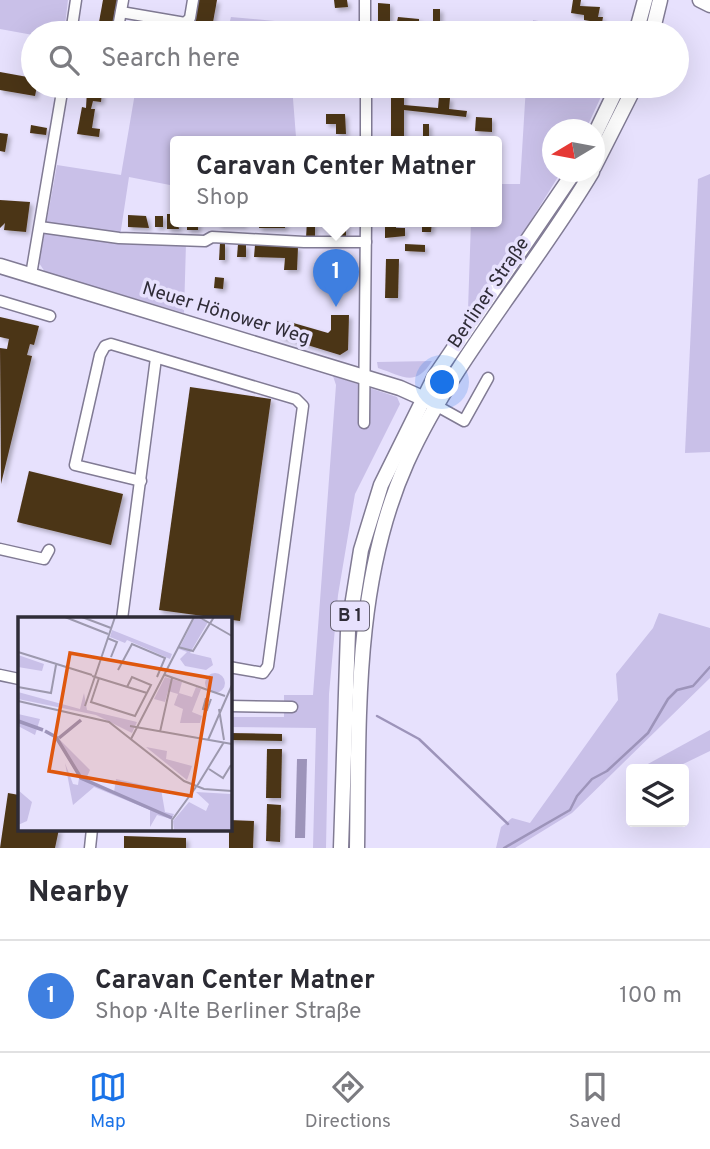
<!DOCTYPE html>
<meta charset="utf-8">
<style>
body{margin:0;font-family:Overpass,sans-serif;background:#f2f2f3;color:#2b2b33}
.controls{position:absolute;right:21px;bottom:21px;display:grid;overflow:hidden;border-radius:7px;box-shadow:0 7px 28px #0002}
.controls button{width:63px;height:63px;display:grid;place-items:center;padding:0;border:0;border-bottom:2px solid #e1e1e2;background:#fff;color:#2b2b33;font:35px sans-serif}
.compass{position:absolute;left:542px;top:119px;width:63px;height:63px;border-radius:50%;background:#fff;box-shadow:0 7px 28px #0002;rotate:260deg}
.you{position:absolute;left:443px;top:383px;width:24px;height:24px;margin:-18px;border:5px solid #fff;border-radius:50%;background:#1a73e8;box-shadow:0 0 0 10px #1a73e833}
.badge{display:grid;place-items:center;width:46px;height:46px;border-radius:50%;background:#1a73e8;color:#fff;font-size:23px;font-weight:700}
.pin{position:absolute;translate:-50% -58px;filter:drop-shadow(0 2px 4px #0008)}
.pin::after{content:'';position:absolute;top:37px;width:24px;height:21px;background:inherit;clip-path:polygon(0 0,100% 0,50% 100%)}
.popup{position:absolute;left:170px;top:136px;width:332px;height:91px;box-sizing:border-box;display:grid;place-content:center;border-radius:7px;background:#fff;filter:drop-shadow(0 2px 5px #0005);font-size:23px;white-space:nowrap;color:#7c7c81}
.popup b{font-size:26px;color:#2b2b33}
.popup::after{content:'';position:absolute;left:50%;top:100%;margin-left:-14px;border:14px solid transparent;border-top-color:#fff}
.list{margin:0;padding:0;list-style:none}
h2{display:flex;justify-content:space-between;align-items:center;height:91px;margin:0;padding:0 28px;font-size:30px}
h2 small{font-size:23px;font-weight:400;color:#7c7c81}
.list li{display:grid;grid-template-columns:46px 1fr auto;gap:21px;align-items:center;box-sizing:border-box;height:112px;padding:0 28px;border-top:2px solid #e1e1e2}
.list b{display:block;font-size:26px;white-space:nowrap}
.list p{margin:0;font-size:23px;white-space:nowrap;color:#7c7c81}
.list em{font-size:23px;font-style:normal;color:#7c7c81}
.icon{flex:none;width:38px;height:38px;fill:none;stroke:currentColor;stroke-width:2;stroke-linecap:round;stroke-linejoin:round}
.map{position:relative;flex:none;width:710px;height:848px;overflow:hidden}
.search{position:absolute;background:#fff;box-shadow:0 7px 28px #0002;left:21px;right:21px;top:21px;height:77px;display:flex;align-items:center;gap:18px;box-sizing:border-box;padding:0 24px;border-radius:38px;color:#7c7c81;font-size:26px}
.sheet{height:203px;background:#fff}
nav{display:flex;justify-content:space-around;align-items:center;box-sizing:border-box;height:98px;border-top:2px solid #e1e1e2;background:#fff;font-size:19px;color:#7c7c81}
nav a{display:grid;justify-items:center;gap:4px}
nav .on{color:#1a73e8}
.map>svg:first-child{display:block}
</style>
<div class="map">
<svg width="710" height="848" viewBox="0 0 710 848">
<defs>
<filter id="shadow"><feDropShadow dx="3" dy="3" stdDeviation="2" flood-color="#0004"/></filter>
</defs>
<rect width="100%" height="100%" fill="#e7e1fd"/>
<g fill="#c9c0e8">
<path d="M 0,0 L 68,0 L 64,33 L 33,35 L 0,29 Z"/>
<path d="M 231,17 L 275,21 L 270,33 L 227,33 Z"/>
<path d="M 533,20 L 605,33 L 532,33 Z"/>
<path d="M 101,86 L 292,86 L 296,137 L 208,136 L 207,141 L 175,141 L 175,186 L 129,177 L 119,243 L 186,243 L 184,313 L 45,272 L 39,263 L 57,165 L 121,175 L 135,93 Z"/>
<path d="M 526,86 L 606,86 L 586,129 L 552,130 L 552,172 L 561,172 L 522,235 L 468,310 L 471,221 L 497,221 L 497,184 L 520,184 Z"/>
<path d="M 710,174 L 710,452 L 685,453 L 698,179 Z"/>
<path d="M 432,361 C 415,388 403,376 378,368 L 377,362 Z"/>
<path d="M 333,376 L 397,397 L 400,404 L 355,494 L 338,595 L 329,694 L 326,848 L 313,848 L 316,728 L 229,727 L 229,717 L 284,717 L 284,695 L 313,695 L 336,385 Z"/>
<path d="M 659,613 L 710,628 L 710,678 L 572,813 L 515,848 L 496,848 L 501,827 L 512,818 L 530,823 L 618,700 L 616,674 L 653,628 Z"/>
<path d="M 710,730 L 710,751 L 677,767 L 646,765 Z"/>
</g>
<path fill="#9d94ba" d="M 297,759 L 307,759 L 305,838 L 295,838 Z"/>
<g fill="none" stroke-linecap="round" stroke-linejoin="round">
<g stroke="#9d94ba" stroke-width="2.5">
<path d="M 377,716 L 419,739 L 508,824"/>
<path d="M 504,848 L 570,810 L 577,796 L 592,779 L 607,771 L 648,733 L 668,699 L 677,690 L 693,686 L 710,667"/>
</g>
</g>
<g fill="#4c3415" filter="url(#shadow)">
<path d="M 103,0 L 120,0 L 113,33 L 97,33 Z"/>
<path d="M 199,0 L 217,0 L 211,33 L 192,33 Z"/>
<path d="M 334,0 L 347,0 L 348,7 L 335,8 Z"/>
<path d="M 573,0 L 581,0 L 580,6 L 600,7 L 598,17 L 603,17 L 602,23 L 584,20 L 584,15 L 571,13 Z"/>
<path d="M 378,3 L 390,4 L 390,22 L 378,21 Z"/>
<rect x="433" y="9" width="7" height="15"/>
<path d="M 398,17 L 419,19 L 419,24 L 397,22 Z"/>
<path d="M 352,23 L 352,33 L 340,33 L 339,24 Z"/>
<path d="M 132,27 L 161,32 L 161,33 L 131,33 Z"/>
<path d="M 387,27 L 407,29 L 406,33 L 386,33 Z"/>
<path d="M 0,72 L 33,78 L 33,86 L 37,86 L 35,96 L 0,90 Z"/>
<path d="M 421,86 L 445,86 L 444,93 L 421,90 Z"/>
<path d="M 87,90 L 102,92 L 101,102 L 93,101 L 91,109 L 95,109 L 92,128 L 100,129 L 99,137 L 77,134 L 82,107 L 86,108 Z"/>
<path d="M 391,91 L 404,91 L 404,105 L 438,108 L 439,97 L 450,98 L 449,109 L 467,111 L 466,117 L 404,110 L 404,137 L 391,137 Z"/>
<path d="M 326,114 L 345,114 L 346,134 L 336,134 L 336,124 L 326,124 Z"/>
<path d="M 476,117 L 492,118 L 492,132 L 475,131 Z"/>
<rect x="423" y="124" width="6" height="14"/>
<path d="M 31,125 L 47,128 L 46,135 L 30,133 Z"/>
<path d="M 0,133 L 8,134 L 5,152 L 0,151 Z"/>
<path d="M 0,200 L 30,202 L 26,232 L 4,230 L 5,223 L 0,228 Z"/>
<path d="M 167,214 L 175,214 L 179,229 L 167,229 Z"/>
<path d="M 128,215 L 146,216 L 149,228 L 128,227 Z"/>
<rect x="155" y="216" width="8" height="11"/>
<rect x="187" y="221" width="11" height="9"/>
<rect x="218" y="221" width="26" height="4"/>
<rect x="259" y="221" width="26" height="7"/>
<path d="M 307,221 L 315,225 L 315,238 L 306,238 Z"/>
<rect x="334" y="221" width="12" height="16"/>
<path d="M 385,221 L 396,221 L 396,228 L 405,228 L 405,236 L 385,238 Z"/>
<path d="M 422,221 L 432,221 L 431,232 L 422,232 Z"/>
<path d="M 220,243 L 225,243 L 225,260 L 219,260 Z"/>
<path d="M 238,244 L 246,245 L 246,257 L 237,257 Z"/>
<path d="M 405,244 L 425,245 L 425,252 L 405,251 Z"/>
<path d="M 255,245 L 298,247 L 297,270 L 284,270 L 285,258 L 254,257 Z"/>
<path d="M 322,258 L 335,258 L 335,266 L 323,266 Z"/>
<path d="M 386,259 L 399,259 L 398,298 L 385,298 Z"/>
<path d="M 335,269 L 335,284 L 320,283 L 320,270 Z"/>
<path d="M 215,277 L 224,278 L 223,289 L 214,288 Z"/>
<path d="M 331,315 L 349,315 L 348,350 L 340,355 L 278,336 L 283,320 L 328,333 L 331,330 Z"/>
<path d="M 0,317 L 39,326 L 34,345 L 30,344 L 27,355 L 32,356 L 1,484 L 0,348 L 7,349 L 9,339 L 0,337 Z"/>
<path d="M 190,387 L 271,399 L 240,621 L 159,610 Z"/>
<path d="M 29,471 L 123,494 L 111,545 L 17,522 Z"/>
<path d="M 229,733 L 282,734 L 282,741 L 229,740 Z"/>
<path d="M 267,749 L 282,749 L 281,798 L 266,798 Z"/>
<path d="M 8,793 L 19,795 L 19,829 L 59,829 L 55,848 L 0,848 Z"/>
<path d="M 267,804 L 281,805 L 280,842 L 266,841 Z"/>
<path d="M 229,820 L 254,821 L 253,848 L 229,848 Z"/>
<path d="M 124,836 L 186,838 L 186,848 L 124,848 Z"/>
</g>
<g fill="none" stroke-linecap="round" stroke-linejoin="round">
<defs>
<g id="minor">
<path d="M 365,0 L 365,33"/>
<path d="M 121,12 L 185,23 L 190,18 L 193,0"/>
<path d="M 71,33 L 76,0"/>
<path d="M 117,33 L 123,0"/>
<path d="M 366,86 L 366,141"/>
<path d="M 40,227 L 119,238 L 205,241 L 212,237 L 304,242 L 366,242"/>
<path d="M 31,275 L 63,86"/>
<path d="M 0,301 L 50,316"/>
<path d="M 437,406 L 464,421 L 488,378"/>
<path d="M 364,423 L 366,221"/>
<path d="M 141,481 L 75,465 L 100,355 L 105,346 L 111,344 L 296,399 L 303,406 L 268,666 L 263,673 L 229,667"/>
<path d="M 0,549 L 44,559 L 49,550"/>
<path d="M 122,619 L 156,358"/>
<path d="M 0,675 L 19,679"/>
<path d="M 229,706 L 292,707"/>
<path d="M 90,848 L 92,829"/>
</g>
<g id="major">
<path d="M 700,0 L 710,5"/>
<path d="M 636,33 L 645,0"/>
<path d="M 652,33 L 660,0"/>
<path d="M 594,136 L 618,86"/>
<path d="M 594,167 L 635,86"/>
<path d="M 0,266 L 400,388 L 429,401"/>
<path d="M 341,848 L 348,631 L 361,550 L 381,485 L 435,376 L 574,172"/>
<path d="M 357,848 C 359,719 353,582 407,462 C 453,360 535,268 592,172"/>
</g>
</defs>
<use href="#minor" stroke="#817b94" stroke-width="13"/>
<use href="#major" stroke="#817b94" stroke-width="17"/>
<use href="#minor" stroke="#fff" stroke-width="10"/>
<use href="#major" stroke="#fff" stroke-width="14"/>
</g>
<g text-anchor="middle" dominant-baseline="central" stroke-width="7" stroke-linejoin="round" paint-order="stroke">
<rect fill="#e7e1fd" stroke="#666272" stroke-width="2" x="331" y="601.5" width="38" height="29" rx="5"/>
<g font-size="18" font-weight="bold" fill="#2f2c37">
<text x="350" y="616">B 1</text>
</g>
<g font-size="19" fill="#2f2c37" stroke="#e7e1fd">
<text transform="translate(489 293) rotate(-56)">Berliner Straße</text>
<text transform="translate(226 314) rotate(17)">Neuer Hönower Weg</text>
</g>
</g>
<g transform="translate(18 617)">
<rect width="214" height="214" fill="#e7e1fd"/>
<path d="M 177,0 L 190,5 L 172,36 L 193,41 L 195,48 L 188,53 L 167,49 L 162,42 L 169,35 L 161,32 ZM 94,13 L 154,37 L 152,42 L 109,23 L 107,26 L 92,20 ZM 0,38 L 26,47 L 24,54 L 0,50 ZM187 66a10 10 0 1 1 20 0a10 10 0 1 1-20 0ZM 147,60 L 164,65 L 161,76 L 174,80 L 178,70 L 183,72 L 174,95 L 184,99 L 182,106 L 162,106 L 165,92 L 156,88 L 160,77 L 150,74 L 147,85 L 136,82 ZM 0,75 L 62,92 L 66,76 L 69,93 L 119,105 L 114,116 L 78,98 L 0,82 ZM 0,97 L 22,102 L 17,118 L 0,109 ZM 36,117 L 72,153 L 68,162 L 96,175 L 98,162 L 143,172 L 147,195 L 156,197 L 153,202 L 139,198 L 132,210 L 132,193 L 76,170 L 55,188 L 47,146 L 55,167 L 60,168 L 61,161 ZM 128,130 L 149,134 L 148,142 L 174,149 L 169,163 ZM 0,173 L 14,185 L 9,204 L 0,208 ZM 178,175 L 213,177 L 213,213 L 156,213 L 155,204 L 171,185 L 188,194 L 191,187 Z" fill="#c9c0e8"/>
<path fill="none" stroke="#9d94ba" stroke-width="3.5" d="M 0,104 L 25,113M 27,114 L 38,120 L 63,161 L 154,201M 41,121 L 63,103"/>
<path fill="none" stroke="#9d99ae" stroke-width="2" d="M 47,0 L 90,17M 64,0 L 93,11M 181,0 L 214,19M 89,21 L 99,25 L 93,40M 160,30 L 175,34 L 196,0M 0,35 L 74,58M 100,53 L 114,27 L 147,41 L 139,60M 147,58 L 207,79M 74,59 L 129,76M 81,61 L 73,85 L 117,99 L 133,68 L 114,60 L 109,70M 0,70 L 33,76 L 38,48M 188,81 L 185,92 L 189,93 L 193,82M 0,84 L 91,105 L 166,164 L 186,172 L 214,174M 67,89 L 97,0M 201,92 L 206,123M 112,109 L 214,127M 142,115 L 154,61M 113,122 L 176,0M 190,123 L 214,68M 191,152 L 205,161 L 213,148M 179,169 L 206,125M 154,213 L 154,203 L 178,170"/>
<path fill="#df570e" fill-opacity="0.15" stroke="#df570e" stroke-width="3.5" d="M 52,36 L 193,61 L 173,179 L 31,154 Z"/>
<rect width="214" height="214" fill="none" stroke="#2f2c37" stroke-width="3.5"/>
</g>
</svg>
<div class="controls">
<button><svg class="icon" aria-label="layers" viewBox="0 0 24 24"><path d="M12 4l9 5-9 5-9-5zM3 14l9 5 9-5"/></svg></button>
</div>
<svg class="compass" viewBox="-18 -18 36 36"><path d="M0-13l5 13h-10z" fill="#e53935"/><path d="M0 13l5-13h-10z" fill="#7c7c81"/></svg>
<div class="you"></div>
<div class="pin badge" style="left:336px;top:307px;background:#3f7fe0">1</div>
<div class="popup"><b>Caravan Center Matner</b>Shop</div>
<div class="search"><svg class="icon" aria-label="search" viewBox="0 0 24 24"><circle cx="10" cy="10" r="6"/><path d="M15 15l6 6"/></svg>Search here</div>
</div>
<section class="sheet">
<h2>Nearby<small></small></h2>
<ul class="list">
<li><span class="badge" style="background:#3f7fe0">1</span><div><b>Caravan Center Matner</b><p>Shop · Alte Berliner Straße</p></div><em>100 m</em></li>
</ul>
</section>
<nav>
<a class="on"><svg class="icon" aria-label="map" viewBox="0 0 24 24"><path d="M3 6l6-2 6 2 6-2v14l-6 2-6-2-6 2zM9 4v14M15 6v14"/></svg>Map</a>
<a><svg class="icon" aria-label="directions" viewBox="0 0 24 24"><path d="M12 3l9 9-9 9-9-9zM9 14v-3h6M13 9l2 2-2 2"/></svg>Directions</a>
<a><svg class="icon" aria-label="saved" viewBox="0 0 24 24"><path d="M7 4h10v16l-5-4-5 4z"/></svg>Saved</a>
</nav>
